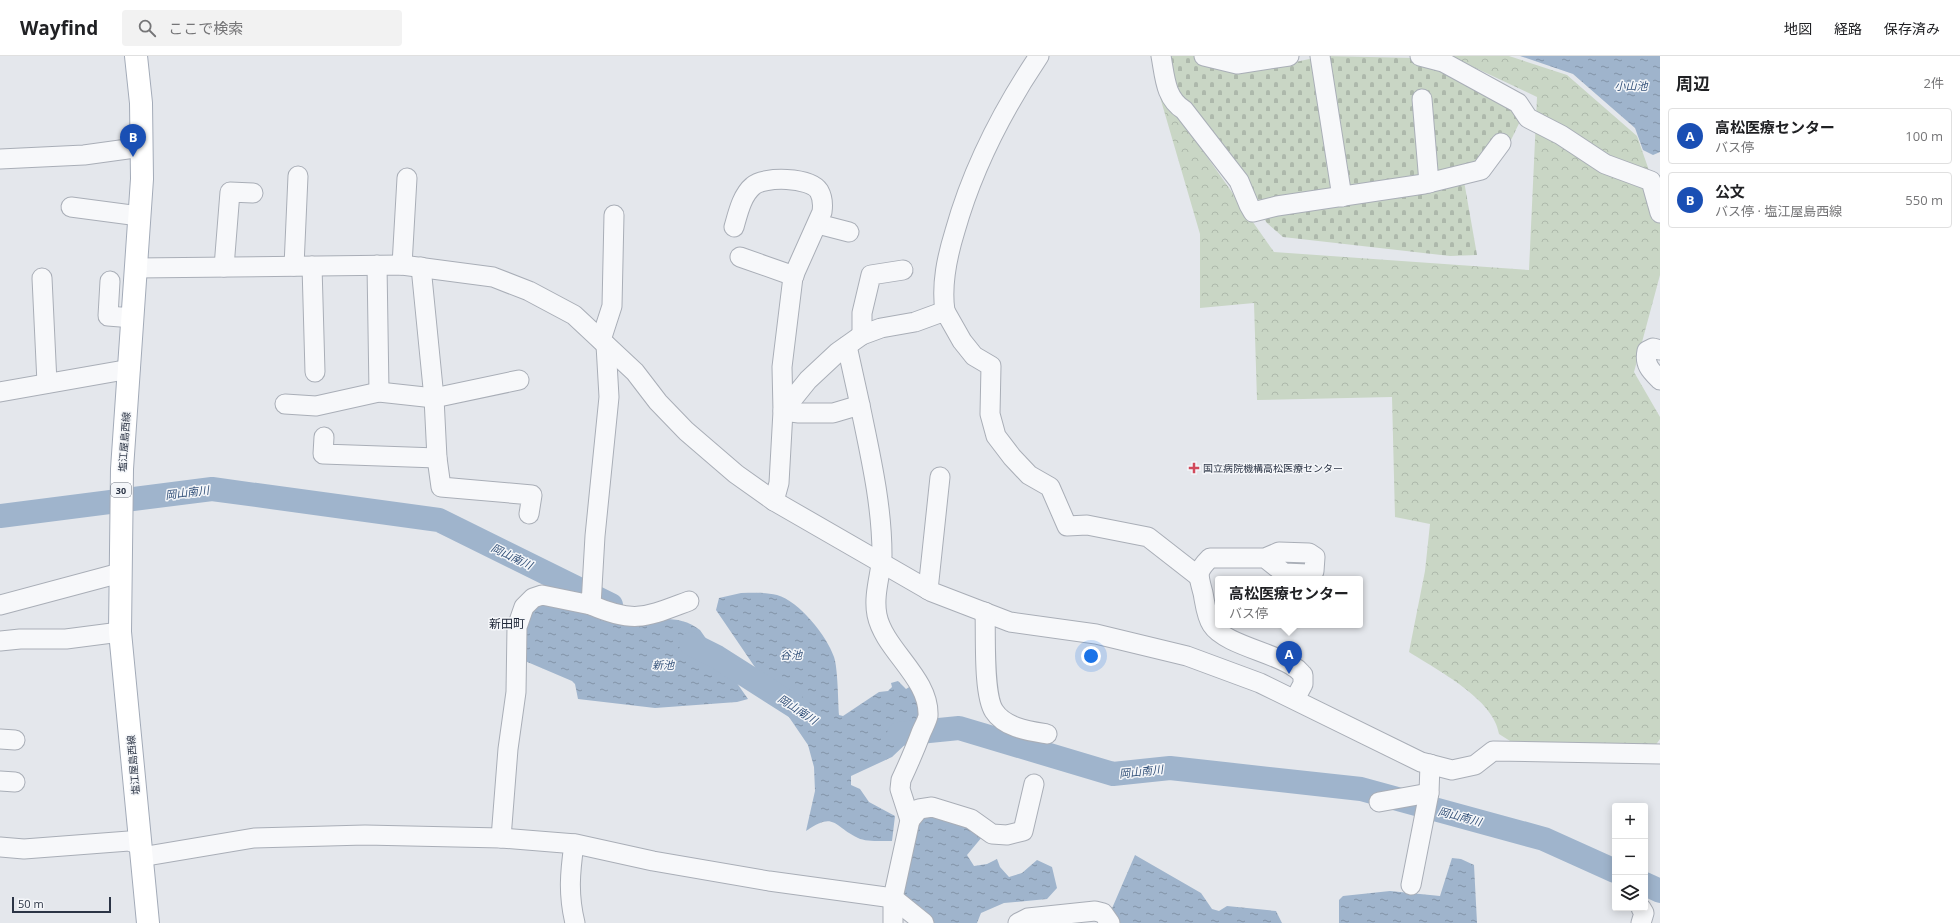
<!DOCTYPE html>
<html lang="ja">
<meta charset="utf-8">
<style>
body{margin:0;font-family:"Open Sans","Noto Sans JP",sans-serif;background:#f2f2f2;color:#202124}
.controls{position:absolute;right:12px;bottom:12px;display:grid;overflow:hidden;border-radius:4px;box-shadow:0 2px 10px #0003}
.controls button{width:36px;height:36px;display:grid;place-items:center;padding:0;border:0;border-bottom:1px solid #e0e0e0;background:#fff;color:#202124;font:20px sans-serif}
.scale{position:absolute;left:12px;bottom:10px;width:99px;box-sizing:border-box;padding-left:4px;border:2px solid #2b3445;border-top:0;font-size:11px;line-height:14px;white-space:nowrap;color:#2b3445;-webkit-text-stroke:3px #f4f6f9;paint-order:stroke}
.you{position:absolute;left:1091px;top:600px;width:14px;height:14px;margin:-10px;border:3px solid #fff;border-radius:50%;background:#1a73e8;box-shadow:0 0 0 6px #1a73e833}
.badge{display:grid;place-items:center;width:26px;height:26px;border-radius:50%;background:#0b8043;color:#fff;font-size:13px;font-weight:700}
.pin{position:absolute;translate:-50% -33px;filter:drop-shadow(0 1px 2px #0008)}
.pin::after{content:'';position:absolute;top:21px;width:14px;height:12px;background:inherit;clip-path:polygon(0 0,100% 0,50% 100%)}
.popup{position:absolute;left:1215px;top:520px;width:148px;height:52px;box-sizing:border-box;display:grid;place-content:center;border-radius:4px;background:#fff;filter:drop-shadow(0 1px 3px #0005);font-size:13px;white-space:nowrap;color:#757577}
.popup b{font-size:15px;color:#202124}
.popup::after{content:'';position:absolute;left:50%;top:100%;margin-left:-8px;border:8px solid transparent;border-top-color:#fff}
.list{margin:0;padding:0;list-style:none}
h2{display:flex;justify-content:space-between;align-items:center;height:52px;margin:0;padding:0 16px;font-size:17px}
h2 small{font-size:13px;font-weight:400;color:#757577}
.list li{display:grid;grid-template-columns:26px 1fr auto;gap:12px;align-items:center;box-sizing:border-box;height:56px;margin:0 8px 8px;padding:0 8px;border:1px solid #e0e0e0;border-radius:4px}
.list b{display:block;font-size:15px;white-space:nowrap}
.list p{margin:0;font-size:13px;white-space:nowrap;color:#757577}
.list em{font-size:13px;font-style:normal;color:#757577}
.icon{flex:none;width:22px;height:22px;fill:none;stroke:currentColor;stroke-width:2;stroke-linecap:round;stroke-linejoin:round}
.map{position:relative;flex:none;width:1660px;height:867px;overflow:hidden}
header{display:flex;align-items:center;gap:24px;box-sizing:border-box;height:56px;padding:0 20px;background:#fff;border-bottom:1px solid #e0e0e0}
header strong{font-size:19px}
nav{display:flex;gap:22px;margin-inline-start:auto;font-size:14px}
.search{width:280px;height:36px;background:#f2f2f2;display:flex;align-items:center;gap:10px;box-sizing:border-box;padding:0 14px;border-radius:4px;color:#757577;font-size:15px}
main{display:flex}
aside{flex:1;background:#fff}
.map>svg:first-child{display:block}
</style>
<header>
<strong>Wayfind</strong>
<div class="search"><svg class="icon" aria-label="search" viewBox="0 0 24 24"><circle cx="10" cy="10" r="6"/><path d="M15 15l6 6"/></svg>ここで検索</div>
<nav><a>地図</a><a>経路</a><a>保存済み</a></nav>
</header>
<main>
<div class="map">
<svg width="1660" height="867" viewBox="0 0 1660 867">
<defs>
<pattern id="forest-crowns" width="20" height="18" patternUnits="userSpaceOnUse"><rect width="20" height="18" fill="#c9d6c5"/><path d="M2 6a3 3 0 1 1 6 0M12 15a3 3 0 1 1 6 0" fill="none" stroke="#adb8ab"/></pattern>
<pattern id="cemetery-stones" width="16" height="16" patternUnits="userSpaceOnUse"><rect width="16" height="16" fill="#c9d6c5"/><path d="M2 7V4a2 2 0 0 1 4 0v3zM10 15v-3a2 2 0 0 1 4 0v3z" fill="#adb8ab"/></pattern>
<pattern id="water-ripples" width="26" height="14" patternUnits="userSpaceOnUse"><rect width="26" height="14" fill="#9fb4cc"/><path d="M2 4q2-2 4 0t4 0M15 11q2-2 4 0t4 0" fill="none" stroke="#8293a7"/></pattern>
</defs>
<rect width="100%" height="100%" fill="#e4e7ec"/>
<path fill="url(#forest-crowns)" d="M 1450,0 L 1509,0 L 1567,19 L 1637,80 L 1660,146 L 1660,219 L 1634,316 L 1660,361 L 1660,683 L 1652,694 L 1518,690 L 1499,678 C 1494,643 1437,614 1409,596 L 1425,515 L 1430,468 L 1395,461 L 1392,341 L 1257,344 L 1254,247 L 1200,252 L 1200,178 L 1160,41 L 1182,65 L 1274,196 L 1529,214 L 1537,41 Z"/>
<path fill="url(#cemetery-stones)" d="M 1165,0 L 1194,0 L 1207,6 L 1291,7 L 1323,0 L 1414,2 L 1525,55 L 1511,84 L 1488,114 L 1464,125 L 1477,199 L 1450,200 L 1283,181 L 1267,167 L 1253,149 L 1182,47 Z"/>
<g fill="url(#water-ripples)">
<path d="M 1520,0 L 1660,0 L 1660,96 L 1653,99 L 1643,94 L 1635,72 L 1573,18 Z"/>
<path d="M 741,537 C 753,537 765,536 777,539 C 799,545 827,580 834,601 C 838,613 838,645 839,659 L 843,660 L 879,636 L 888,635 L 892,631 L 891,627 L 898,625 L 906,633 L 911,630 L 924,651 L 912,682 L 892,701 L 851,720 L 851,729 L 860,733 L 869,746 L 895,760 L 892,785 C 882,785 866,786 858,782 C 833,770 835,755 806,775 L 815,735 L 814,711 L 808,689 L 716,554 L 719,542 Z"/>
<path d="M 535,546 L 663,563 C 678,563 688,565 700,574 L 748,643 L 737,646 L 655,652 L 578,643 L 575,628 L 572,625 L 525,605 L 527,564 Z"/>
<path d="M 926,756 L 960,766 L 982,781 L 967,799 L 974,810 L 987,808 L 997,803 L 1000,811 L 1009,821 L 1022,817 L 1037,804 L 1052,811 L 1057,832 L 1047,843 L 1004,847 L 981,857 L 977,867 L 930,867 L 901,839 L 917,767 Z"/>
<path d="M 1135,799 L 1201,837 L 1212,853 L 1219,855 L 1227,850 L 1276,855 L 1282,867 L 1118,867 L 1110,857 Z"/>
<path d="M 1452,802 L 1461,803 L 1474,809 L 1477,867 L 1339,867 L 1339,844 L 1343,840 L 1390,835 L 1440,840 Z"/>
</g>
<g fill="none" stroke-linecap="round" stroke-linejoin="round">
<g stroke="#9fb4cc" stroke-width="24">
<path d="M 0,460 L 212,433 L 439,464 L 611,549"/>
<path d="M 691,588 L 717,601 L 800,654"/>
<path d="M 899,678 L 959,672 L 1113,718 L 1170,712 L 1361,733 L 1544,783 L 1615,815"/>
<path d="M 1645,828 L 1660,835"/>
</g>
<defs>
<g id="minor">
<path d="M 1161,0 C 1165,21 1165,42 1184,54 L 1239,125 L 1249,149 L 1253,156 L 1277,150 L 1424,128 L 1481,114 L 1501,87"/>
<path d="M 1204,0 L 1237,8 L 1289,0"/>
<path d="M 1320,0 L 1342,141"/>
<path d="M 1420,0 L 1443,6 L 1518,47 L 1528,62 L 1561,79 L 1605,108 L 1651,125 L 1660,157"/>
<path d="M 1422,43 L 1429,127"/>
<path d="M 0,103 L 84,99 L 142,91"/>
<path d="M 71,151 L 139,160"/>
<path d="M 818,168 L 849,176"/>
<path d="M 734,171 C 738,157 742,139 753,130 C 764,120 810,121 819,135 C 823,142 823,149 822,156 L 793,221 L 782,311 L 783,355 L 799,357 L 833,357 L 860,349 C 870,398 882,448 882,499 C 881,518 873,539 877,559 C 884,594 930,622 928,660 C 927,665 923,672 921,677 C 915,693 908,709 901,724 L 900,733 L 910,764 L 893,842 L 893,867"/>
<path d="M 740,201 L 794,220"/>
<path d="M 377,209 L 379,336"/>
<path d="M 402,209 L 407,122"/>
<path d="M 294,210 L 298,120"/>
<path d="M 312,210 L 315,316"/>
<path d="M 224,211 L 230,136 L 253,137"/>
<path d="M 421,211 L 434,342 L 437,402 L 441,431 L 532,439 L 529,458"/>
<path d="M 136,212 L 402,209 L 493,221 L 529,235 L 574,259 L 635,316 L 658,346 L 686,375 L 736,418 L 774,445 L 932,536 L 1010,566 L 1096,578 L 1187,600 L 1260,627 L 1421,706 L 1452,714 L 1475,709 L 1493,695 L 1660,698"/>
<path d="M 42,222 L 47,327"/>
<path d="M 110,225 L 108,260 L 133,262"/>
<path d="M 945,255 C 941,228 947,201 955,175 C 973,111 1002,55 1039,0"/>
<path d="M 862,279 L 862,257 L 871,219 L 903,214"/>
<path d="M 601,284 L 612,250 L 614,159"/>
<path d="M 847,290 L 860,349"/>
<path d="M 1660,294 L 1653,292 L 1647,295 C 1644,309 1651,315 1660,324"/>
<path d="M 0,336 L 130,313"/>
<path d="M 285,348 L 316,350 L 379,336 L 434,342 L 519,324"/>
<path d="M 324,381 L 323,398 L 437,402"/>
<path d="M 774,445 L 779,427 L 783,355 L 808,324 L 838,296 L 862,279 L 881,272 L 915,266 L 945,255 L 962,285 L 974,300 L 991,310 L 990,358 L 996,380 L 1012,401 L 1029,419 L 1050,431 L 1067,470 L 1087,469 L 1148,481 L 1198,520"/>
<path d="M 1265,502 L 1284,517 L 1308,518 L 1314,515 L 1315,501 L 1309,497 L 1279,496 L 1265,502 L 1210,502 C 1196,516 1198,518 1203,537 C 1205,547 1206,560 1212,569 C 1224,588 1275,597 1294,611 C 1298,613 1300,616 1303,619 L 1303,628 L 1295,643"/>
<path d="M 928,534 L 940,421"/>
<path d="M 0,549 L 120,517"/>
<path d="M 591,549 C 635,568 646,561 689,545"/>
<path d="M 985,556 C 986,579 983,638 994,655 C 1005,672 1029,675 1047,678"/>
<path d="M 0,585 L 20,583 L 66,583 L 120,576"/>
<path d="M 0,683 L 15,684"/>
<path d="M 0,725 L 15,726"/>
<path d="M 1379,746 L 1429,737"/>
<path d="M 910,764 L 919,753 L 932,751 L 971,763 L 992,778 L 1007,779 L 1023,775 L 1034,728"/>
<path d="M 501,782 L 508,693 L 516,636 L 517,571 L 524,551 L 533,542 L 542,539 L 591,549 L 595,480 L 609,341 L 606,289"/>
<path d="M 574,788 C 570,817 568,838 575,867"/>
<path d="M 0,791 L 24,793 L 129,785 L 140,789"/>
<path d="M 141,801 L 254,782 L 365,779 L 501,782 L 576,788 L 653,805 L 769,825 L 893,842 L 924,867"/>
<path d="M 1411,829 L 1429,737 L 1430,708"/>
<path d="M 1018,867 L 1028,862 L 1095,855 L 1103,857 L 1110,867"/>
<path d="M 1641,867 L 1644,857 L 1641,852"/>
</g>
<path id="major" d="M 136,0 L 141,47 L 142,123 L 122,413 L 120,576 L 148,867"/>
</defs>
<use href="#minor" stroke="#a9aeb7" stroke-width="21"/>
<use href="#major" stroke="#a3abb8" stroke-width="24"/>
<use href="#minor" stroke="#f7f8fa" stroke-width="19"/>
<use href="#major" stroke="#fff" stroke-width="22"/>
</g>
<path fill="#d1495b" stroke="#f4f6f9" stroke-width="1.5" d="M1192 406h4v4h4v4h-4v4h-4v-4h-4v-4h4z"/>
<g text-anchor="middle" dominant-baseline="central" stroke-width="3" stroke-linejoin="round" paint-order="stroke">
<rect fill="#f4f6f9" stroke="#676e7b" stroke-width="1" x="111" y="427" width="20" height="14" rx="3"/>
<g font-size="9" font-weight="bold" fill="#2b3445">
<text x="121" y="434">30</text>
</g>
<g font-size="10" fill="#2b3445" stroke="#f4f6f9">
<text transform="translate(124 386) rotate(-86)">塩江屋島西線</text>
<text transform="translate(133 709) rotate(-95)">塩江屋島西線</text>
</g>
<g font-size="10" fill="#2b3445" stroke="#f4f6f9" text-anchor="start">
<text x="1203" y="412">国立病院機構高松医療センター</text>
</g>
<g font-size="11" font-style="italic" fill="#34527a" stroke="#f4f6f9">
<text x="1631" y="29">小山池</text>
<text transform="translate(187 436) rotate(-7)">岡山南川</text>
<text transform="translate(512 500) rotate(26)">岡山南川</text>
<text x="791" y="598">谷池</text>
<text x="663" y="608">新池</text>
<text transform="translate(798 653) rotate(33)">岡山南川</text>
<text transform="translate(1141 715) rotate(-6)">岡山南川</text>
<text transform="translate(1460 760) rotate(15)">岡山南川</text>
</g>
<g font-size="12" fill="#1d2536" stroke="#f4f6f9">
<text x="507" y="567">新田町</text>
</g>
</g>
</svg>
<div class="controls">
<button>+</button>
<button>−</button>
<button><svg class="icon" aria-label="layers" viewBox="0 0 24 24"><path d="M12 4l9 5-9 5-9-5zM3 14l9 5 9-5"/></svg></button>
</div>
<div class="scale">50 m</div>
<div class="you"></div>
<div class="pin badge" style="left:1289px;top:618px;background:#1a4fb4">A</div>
<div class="popup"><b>高松医療センター</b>バス停</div>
<div class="pin badge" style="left:133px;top:101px;background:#1a4fb4">B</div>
</div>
<aside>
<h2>周辺<small>2件</small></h2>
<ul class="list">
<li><span class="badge" style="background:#1a4fb4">A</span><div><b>高松医療センター</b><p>バス停</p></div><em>100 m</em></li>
<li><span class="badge" style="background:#1a4fb4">B</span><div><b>公文</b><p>バス停 · 塩江屋島西線</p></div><em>550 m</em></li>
</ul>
</aside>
</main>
